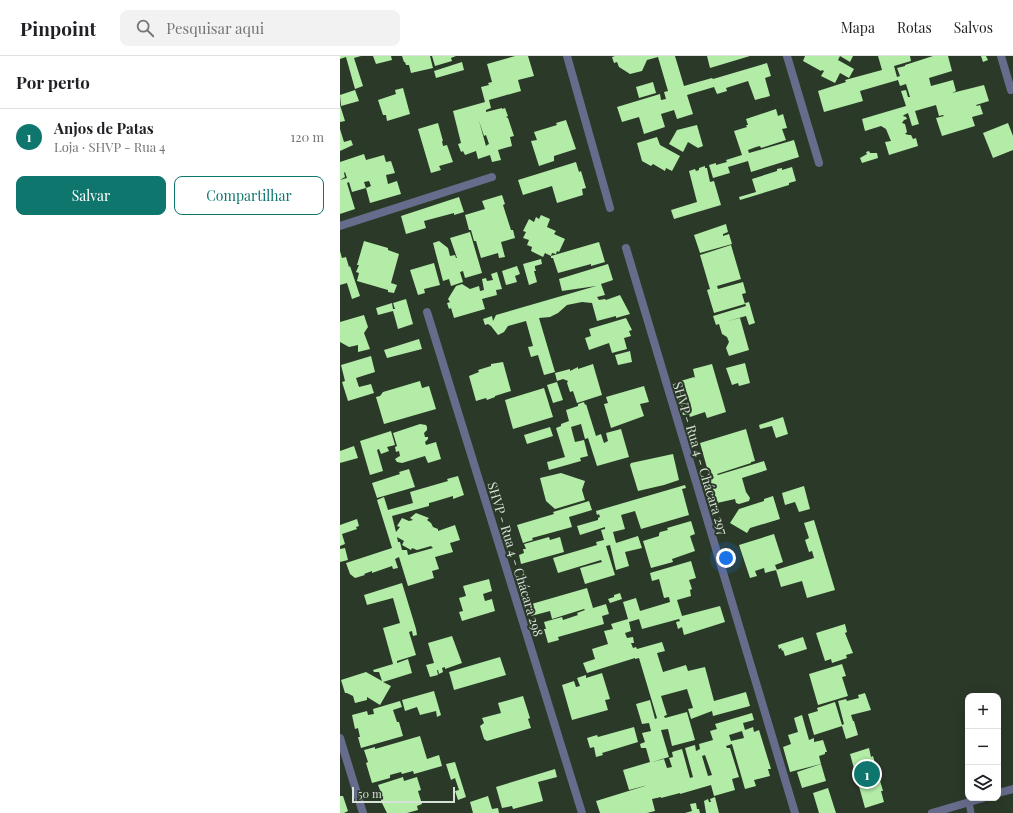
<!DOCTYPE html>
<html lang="pt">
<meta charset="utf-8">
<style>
body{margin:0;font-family:"Playfair Display",serif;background:#f2f2f2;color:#202124}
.controls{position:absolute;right:12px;bottom:12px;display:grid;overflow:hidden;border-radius:8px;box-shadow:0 4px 16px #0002}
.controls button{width:36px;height:36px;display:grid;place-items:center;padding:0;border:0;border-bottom:1px solid #e0e0e0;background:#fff;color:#202124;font:20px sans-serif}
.scale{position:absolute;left:12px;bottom:10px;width:103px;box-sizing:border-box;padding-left:4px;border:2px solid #d8e1d7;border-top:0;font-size:11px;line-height:14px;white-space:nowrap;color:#d8e1d7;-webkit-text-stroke:3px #2b3929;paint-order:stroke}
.you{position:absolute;left:386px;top:502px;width:14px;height:14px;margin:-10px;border:3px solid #fff;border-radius:50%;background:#1a73e8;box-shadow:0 0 0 6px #1a73e833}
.badge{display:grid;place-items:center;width:26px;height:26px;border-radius:50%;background:#0f766e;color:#fff;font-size:13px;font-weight:700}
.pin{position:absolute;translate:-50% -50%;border:2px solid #fff;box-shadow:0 1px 4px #0006}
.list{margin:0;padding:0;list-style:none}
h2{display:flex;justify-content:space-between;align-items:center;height:52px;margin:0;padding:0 16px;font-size:17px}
h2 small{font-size:13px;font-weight:400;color:#757577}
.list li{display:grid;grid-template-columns:26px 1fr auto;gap:12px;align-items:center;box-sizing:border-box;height:56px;padding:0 16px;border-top:1px solid #e0e0e0}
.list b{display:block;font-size:15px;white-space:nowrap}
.list p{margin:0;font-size:13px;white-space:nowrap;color:#757577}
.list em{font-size:13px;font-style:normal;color:#757577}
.actions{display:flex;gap:8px;padding:12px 16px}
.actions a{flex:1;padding:9px 0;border:1px solid #0f766e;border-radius:8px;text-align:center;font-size:14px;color:#0f766e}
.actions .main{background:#0f766e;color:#fff}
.icon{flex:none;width:22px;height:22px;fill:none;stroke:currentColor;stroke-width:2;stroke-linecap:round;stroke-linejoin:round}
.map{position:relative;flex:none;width:673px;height:757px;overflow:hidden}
header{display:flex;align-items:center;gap:24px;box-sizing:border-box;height:56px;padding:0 20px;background:#fff;border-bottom:1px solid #e0e0e0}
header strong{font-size:19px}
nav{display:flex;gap:22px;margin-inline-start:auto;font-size:14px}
.search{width:280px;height:36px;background:#f2f2f2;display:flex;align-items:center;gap:10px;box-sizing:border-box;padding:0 14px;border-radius:8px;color:#757577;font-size:15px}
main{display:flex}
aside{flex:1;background:#fff}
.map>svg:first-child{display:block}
</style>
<header>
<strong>Pinpoint</strong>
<div class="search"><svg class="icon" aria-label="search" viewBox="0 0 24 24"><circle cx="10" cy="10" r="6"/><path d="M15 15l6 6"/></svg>Pesquisar aqui</div>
<nav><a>Mapa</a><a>Rotas</a><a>Salvos</a></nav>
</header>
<main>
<aside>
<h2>Por perto<small></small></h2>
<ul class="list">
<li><span class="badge">1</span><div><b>Anjos de Patas</b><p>Loja · SHVP - Rua 4</p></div><em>120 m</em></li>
</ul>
<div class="actions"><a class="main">Salvar</a><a>Compartilhar</a></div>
</aside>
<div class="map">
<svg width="673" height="757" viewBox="0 0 673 757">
<rect width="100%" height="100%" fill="#2b3929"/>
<g fill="#b2eca7" fill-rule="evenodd">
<path d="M 0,0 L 21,0 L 14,2 L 23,30 L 15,33 L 6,1 L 0,3 Z"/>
<path d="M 33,0 L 51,0 L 52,4 L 36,8 Z"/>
<path d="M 62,0 L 90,0 L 93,12 L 71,17 L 69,9 L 66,9 L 65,6 L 64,6 Z"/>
<path d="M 92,0 L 116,0 L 111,2 L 112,5 L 95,10 Z"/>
<path d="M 175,0 L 188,0 L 194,20 L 178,24 L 181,35 L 149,44 L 151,52 L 146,54 L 146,56 L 162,52 L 162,53 L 165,52 L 168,60 L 166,61 L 168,62 L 174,80 L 170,81 L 172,90 L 158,94 L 161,104 L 152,106 L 150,99 L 138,103 L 136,95 L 125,99 L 123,95 L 121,96 L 118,88 L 121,87 L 113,55 L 145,46 L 141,31 L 149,29 L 148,27 L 152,26 L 147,8 ZM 139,65 L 144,80 L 146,79 L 149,88 L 147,89 L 146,90 Z"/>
<path d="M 275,0 L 335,0 L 344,30 L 372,22 L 373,23 L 427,7 L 431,20 L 425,22 L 430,40 L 415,44 L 408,25 L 386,32 L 387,35 L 377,38 L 374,31 L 347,39 L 353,58 L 337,63 L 334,54 L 321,58 L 325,71 L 304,78 L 299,61 L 282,66 L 277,51 L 320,38 L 321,44 L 326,43 L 324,36 L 328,35 L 318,1 L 307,4 L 302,15 L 290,18 L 279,11 L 277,6 L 274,7 L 272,1 Z"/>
<path d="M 367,0 L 410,0 L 370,12 Z"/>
<path d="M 465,0 L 500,0 L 498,4 L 514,13 L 509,22 L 500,17 L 495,27 L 481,20 L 484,15 L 482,14 L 481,15 L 463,5 Z"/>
<path d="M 500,0 L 513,0 L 510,6 Z"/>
<path d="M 538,0 L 570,0 L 571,5 L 554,10 L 557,21 L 560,20 L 557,12 L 565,10 L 565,9 L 593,0 L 608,0 L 612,15 L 589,22 L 591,30 L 613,24 L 616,35 L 612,37 L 644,29 L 649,45 L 636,49 L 637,50 L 640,49 L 643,58 L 632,61 L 635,70 L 602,80 L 596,62 L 604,60 L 603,59 L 599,60 L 596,49 L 575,55 L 579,68 L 572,70 L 568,57 L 564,59 L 563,60 L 566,61 L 567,63 L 564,64 L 562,67 L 565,68 L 567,76 L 565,78 L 569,79 L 571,79 L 573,83 L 576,82 L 578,90 L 549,99 L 545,86 L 551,85 L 546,73 L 541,70 L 525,75 L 522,63 L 566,50 L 561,35 L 566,34 L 568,41 L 570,41 L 566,28 L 560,30 L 558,24 L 520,35 L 523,45 L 484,56 L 478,35 L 506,26 L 505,24 L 542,14 Z"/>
<path d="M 641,0 L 646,0 L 648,4 L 643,6 Z"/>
<path d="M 122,6 L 124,14 L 96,22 L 94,15 Z"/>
<path d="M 313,26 L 316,37 L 299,42 L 296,31 Z"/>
<path d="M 63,32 L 70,58 L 47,65 L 46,59 L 43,59 L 38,44 L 56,38 L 55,34 Z"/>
<path d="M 15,34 L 19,45 L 1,50 L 0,39 Z"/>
<path d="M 0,49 L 5,65 L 0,66 Z"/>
<path d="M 436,53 L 438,60 L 443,58 L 447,72 L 442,73 L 446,84 L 421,92 L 420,90 L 416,91 L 408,94 L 409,97 L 454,84 L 459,101 L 411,116 L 408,105 L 388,111 L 390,117 L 373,122 L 369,109 L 376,107 L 376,109 L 387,106 L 386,104 L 402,99 L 394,75 L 407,71 L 406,69 L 408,69 L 406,63 Z"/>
<path d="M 226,64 L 236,93 L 214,100 L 214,105 L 199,110 L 191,85 L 197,84 L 194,76 L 217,69 L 216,67 Z"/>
<path d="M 98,67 L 103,85 L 102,85 L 103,90 L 107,89 L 113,106 L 99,110 L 101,114 L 91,117 L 78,73 Z"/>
<path d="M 668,67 L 673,80 L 673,94 L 653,102 L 643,77 Z"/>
<path d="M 357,69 L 363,90 L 358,92 L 348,86 L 343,96 L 329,88 L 337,74 Z"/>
<path d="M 0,73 L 4,86 L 11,84 L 13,89 L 0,95 Z"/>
<path d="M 317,81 L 320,89 L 340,100 L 332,115 L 326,112 L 325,115 L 313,108 L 311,110 L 302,105 L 297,87 Z"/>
<path d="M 529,95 L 530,97 L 537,97 L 538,102 L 522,107 L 520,102 L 527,98 L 526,96 Z"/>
<path d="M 24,98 L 26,104 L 44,99 L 46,106 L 51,105 L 55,117 L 46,119 L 48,128 L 57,125 L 61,138 L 30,147 L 26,132 L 31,130 L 29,125 L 24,126 L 26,132 L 12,136 L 9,126 L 7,127 L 15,153 L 0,158 L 0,124 L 7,122 L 5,116 L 4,117 L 5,121 L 0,124 L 0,106 Z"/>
<path d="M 236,106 L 239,116 L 241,115 L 246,132 L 242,133 L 243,139 L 217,147 L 212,130 L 183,139 L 178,124 Z"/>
<path d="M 365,110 L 365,112 L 367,112 L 370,126 L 374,125 L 381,149 L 334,163 L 331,154 L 357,146 L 349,115 L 355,113 L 356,115 L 359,114 L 359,112 Z"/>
<path d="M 452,111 L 456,125 L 449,127 L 449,129 L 400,144 L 399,141 L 416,136 L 412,123 L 437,115 L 437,113 L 442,112 L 442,114 Z"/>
<path d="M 162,139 L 165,148 L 163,149 L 171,174 L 173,174 L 175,182 L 161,186 L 165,201 L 159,202 L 158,197 L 141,202 L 136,185 L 134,185 L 131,174 L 129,174 L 125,159 L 145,153 L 142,145 Z"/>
<path d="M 119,141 L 124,156 L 114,159 L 114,157 L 84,165 L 86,172 L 66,178 L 61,160 Z"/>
<path d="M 201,159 L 210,163 L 207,171 L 216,175 L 214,178 L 225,183 L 219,196 L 217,195 L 216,198 L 212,197 L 211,200 L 205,197 L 203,201 L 191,195 L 192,191 L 187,189 L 189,184 L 183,182 L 186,176 L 183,175 L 189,163 L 194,166 L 196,161 L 199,163 Z"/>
<path d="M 386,168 L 388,176 L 383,178 L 383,180 L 389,178 L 392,188 L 360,197 L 354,179 Z"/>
<path d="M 130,176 L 142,217 L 125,222 L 123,215 L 120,216 L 123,226 L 111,230 L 109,223 L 103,225 L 93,187 L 99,185 L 108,192 L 110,200 L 115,199 L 116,202 L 117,202 L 110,182 Z"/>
<path d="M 24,185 L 48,192 L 48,194 L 59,198 L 51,227 L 57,229 L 54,237 L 48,236 L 48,234 L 17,225 L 19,217 L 16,216 L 19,209 L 17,209 Z"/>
<path d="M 259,186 L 265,206 L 251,210 L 251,208 L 218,217 L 213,202 L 211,202 L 211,200 Z"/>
<path d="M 391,189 L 401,223 L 377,230 L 378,233 L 403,226 L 406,237 L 402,238 L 405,248 L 374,257 L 367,234 L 370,233 L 360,199 Z"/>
<path d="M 0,195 L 2,202 L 6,201 L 9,211 L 10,210 L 20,240 L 12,243 L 7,227 L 0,229 Z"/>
<path d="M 201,203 L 202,208 L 195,210 L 195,212 L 196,215 L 194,215 L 197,226 L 189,229 L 183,208 Z"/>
<path d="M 94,207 L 100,229 L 84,233 L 85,237 L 78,239 L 70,214 Z"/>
<path d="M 268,208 L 273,224 L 261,228 L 265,239 L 257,241 L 259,244 L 265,243 L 266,244 L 280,239 L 290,258 L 276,262 L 276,260 L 257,265 L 252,247 L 242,246 L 227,249 L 218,257 L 210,261 L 199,262 L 215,316 L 204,319 L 198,299 L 191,301 L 188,291 L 193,290 L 186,265 L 168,270 L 164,276 L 158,279 L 151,270 L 148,268 L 145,269 L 143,263 L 152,260 L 153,265 L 156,259 L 256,230 L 222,235 L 219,223 Z"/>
<path d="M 177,210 L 180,218 L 175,220 L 177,226 L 166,229 L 162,215 Z"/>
<path d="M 157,216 L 162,233 L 156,234 L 157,239 L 142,243 L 145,253 L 114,262 L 111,252 L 109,253 L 107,247 L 110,246 L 108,243 L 116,230 L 122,228 L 130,233 L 139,230 L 140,235 L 144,234 L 142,223 L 146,222 L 147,225 L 153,224 L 151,218 Z"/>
<path d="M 66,243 L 73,268 L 58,273 L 53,255 L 38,259 L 36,252 L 52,247 L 53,253 L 55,253 L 53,247 Z"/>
<path d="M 409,246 L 415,267 L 409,269 L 406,260 L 388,265 L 400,262 L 409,294 L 389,300 L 386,292 L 389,286 L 387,281 L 382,278 L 379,268 L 376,269 L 373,260 L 406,250 L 405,247 Z"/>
<path d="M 24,259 L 28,271 L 24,277 L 30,293 L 18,296 L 18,289 L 9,291 L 0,286 L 0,266 Z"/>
<path d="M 286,262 L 292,274 L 289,275 L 291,280 L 284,282 L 287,293 L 272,297 L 269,287 L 249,294 L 245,282 L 251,280 L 249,273 Z"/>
<path d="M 79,283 L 82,293 L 47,302 L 44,294 Z"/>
<path d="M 290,295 L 292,306 L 278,309 L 275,299 Z"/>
<path d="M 31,300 L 35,316 L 16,322 L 19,331 L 31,328 L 34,337 L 8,345 L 2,326 L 5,325 L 1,309 Z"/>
<path d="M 163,306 L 171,335 L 155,340 L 155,341 L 147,344 L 146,342 L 136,345 L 129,320 L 139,316 L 138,314 L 151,310 L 151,308 Z"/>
<path d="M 405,307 L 410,327 L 399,330 L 398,327 L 392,329 L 386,312 Z"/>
<path d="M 253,308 L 262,339 L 237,347 L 233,335 L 230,336 L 227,327 L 228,325 L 223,323 L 217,325 L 215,317 L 230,313 L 230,315 L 238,311 L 238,313 Z"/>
<path d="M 372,308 L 386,356 L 367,362 L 365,356 L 350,361 L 349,358 L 343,359 L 334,327 L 354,321 L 355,322 L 353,313 Z"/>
<path d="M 80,325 L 82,332 L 89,330 L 96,353 L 44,368 L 36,341 L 40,340 L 43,336 Z"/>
<path d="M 217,326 L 223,344 L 213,347 L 207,329 Z"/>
<path d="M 304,330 L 309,346 L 300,348 L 304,360 L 271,372 L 264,348 L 268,347 L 266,341 Z"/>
<path d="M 204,332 L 213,361 L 173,373 L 165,344 Z"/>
<path d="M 244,346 L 245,349 L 246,348 L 256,380 L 261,378 L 264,387 L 268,385 L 266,377 L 281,373 L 289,401 L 257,410 L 248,382 L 245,383 L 241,368 L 231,371 L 235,386 L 244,384 L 248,400 L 240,402 L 241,405 L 209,414 L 207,406 L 225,401 L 216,372 L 221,370 L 221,368 L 229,365 L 226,354 L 238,350 L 238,348 Z"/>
<path d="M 443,361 L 448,378 L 436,382 L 432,370 L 420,373 L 419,369 Z"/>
<path d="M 80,368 L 86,369 L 87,371 L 87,374 L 84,377 L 85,381 L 88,381 L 88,383 L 85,386 L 86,389 L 96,386 L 101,403 L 88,407 L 85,400 L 62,407 L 57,406 L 55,403 L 58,401 L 60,400 L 59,395 L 56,396 L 55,391 L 57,390 L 53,377 Z"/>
<path d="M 210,371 L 213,380 L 187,388 L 184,379 Z"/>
<path d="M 406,373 L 415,405 L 411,406 L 411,407 L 377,418 L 378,419 L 424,405 L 427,414 L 402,422 L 406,436 L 410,442 L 409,445 L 399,448 L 396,447 L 395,443 L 377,447 L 360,387 Z"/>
<path d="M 51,375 L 55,389 L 47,391 L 49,395 L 41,398 L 39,393 L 37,394 L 43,415 L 30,419 L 20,385 Z"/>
<path d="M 14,390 L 18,402 L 0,407 L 0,395 Z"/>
<path d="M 333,398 L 339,424 L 324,429 L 298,435 L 290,409 L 291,407 Z"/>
<path d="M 69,413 L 75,431 L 37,442 L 32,427 L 60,418 L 59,416 Z"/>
<path d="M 221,417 L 245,425 L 242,434 L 245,444 L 215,453 L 206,445 L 200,422 Z"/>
<path d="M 118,420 L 124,439 L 113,443 L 113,440 L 93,446 L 89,447 L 89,450 L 52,460 L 56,476 L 60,471 L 57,470 L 62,462 L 69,465 L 73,464 L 70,462 L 76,457 L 89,462 L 87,464 L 91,467 L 93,471 L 98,473 L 98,475 L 115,469 L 120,484 L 110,487 L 113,496 L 95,501 L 99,513 L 92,515 L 94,522 L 68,530 L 59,501 L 55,503 L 58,512 L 53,513 L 52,510 L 32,517 L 32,515 L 24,518 L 25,519 L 15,522 L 10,518 L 6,507 L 52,492 L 37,444 L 44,441 L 48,454 L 73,447 L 70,436 L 108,425 L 107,423 ZM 57,481 L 64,485 L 62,489 L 71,494 L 72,492 L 77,494 L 91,490 L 93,492 L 68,499 L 67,494 L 62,494 L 60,486 L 58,486 Z"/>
<path d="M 345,429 L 346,432 L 342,433 L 349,459 L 301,473 L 295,455 L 281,459 L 285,473 L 273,476 L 276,487 L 298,480 L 302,492 L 285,496 L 289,510 L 276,514 L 270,489 L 266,490 L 275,519 L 245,528 L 240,512 L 262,506 L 261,504 L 218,517 L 213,502 L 257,489 L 256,486 L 264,484 L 261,474 L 265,473 L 265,471 L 240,479 L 237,470 L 258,464 L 258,462 L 260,461 L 259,458 L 257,459 L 256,455 Z"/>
<path d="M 464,430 L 470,453 L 459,456 L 455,446 L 445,449 L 442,437 Z"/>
<path d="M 433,440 L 440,463 L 410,472 L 407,477 L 390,467 L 399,453 L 424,445 L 424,443 Z"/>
<path d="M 249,445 L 252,454 L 229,461 L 232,471 L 192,482 L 193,484 L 183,487 L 177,469 L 214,458 L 213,456 Z"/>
<path d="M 17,463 L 19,470 L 16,471 L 17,473 L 2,478 L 5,488 L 0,490 L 0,469 Z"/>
<path d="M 474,464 L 495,534 L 467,542 L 462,525 L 441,531 L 436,514 L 474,502 L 472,495 L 469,496 L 465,484 L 469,482 L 464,467 Z"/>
<path d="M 351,465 L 355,478 L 350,480 L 355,495 L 332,503 L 333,506 L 311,512 L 303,485 L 319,480 L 319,478 L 320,476 L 328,474 L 327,472 Z"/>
<path d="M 434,478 L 443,506 L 435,509 L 437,514 L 432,515 L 425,517 L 424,512 L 415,515 L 417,520 L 410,522 L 399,489 Z"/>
<path d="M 209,481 L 210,484 L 220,481 L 224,496 L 181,508 L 179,499 L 184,497 L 183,493 L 186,493 L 184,488 Z"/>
<path d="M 5,492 L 8,504 L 0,506 L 0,493 Z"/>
<path d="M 351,505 L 356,522 L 349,524 L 352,533 L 350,534 L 351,540 L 337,544 L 342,560 L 380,550 L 385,566 L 344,579 L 342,571 L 338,573 L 336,566 L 340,565 L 339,563 L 302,573 L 299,563 L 289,566 L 291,575 L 285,577 L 287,582 L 293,581 L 294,587 L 291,587 L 293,592 L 296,591 L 297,593 L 322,586 L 325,595 L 317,597 L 323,616 L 346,609 L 348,615 L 365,611 L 374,645 L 406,636 L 410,650 L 373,660 L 372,655 L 351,663 L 348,653 L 353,652 L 347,633 L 321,640 L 327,659 L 324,660 L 325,662 L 347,656 L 355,684 L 332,690 L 328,673 L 321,674 L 329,701 L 312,706 L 324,703 L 327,712 L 332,711 L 329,702 L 333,701 L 332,696 L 342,693 L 350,722 L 353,721 L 345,692 L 355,689 L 356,695 L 360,693 L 359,688 L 373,684 L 370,675 L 377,673 L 375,668 L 412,657 L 414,664 L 403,667 L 405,674 L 413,671 L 414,676 L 419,674 L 431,713 L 428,713 L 430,720 L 414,724 L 416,730 L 405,733 L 392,688 L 386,690 L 387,692 L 390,692 L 399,721 L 392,723 L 395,734 L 374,740 L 371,729 L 340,738 L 340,737 L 321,742 L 321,741 L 312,743 L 315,755 L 307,757 L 260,757 L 256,745 L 308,729 L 289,734 L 283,714 L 310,706 L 306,692 L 301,692 L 300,688 L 305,686 L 302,677 L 311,675 L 309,667 L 302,668 L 296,648 L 310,644 L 315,663 L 317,662 L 299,602 L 295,603 L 295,602 L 247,617 L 243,607 L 255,603 L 252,593 L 268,588 L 264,575 L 273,573 L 271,568 L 288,563 L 283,546 L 296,542 L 300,555 L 330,546 L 329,541 L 324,542 L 319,523 L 312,525 L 310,517 ZM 402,675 L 404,682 L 391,685 L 389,679 ZM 365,699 L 372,719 L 368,720 L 362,700 Z"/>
<path d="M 149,523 L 152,535 L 143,538 L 145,545 L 152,543 L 155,555 L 122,565 L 119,556 L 123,555 L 119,542 L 126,540 L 123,530 Z"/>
<path d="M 62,527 L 76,573 L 77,579 L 73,580 L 72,575 L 69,576 L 76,599 L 57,605 L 57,607 L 68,603 L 72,617 L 43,626 L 51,630 L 40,649 L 27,641 L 27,644 L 15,647 L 13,640 L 7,637 L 5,637 L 1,624 L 26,616 L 42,625 L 39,616 L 34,616 L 33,614 L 53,608 L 43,572 L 60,567 L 53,542 L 27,549 L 24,539 Z"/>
<path d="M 247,532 L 253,552 L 266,548 L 269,558 L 262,560 L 264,568 L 218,581 L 219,584 L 208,587 L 204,573 L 206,573 L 204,566 L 222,561 L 223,564 L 238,559 L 237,557 L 245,554 L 244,553 L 212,563 L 210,555 L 191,560 L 188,549 Z"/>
<path d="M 280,537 L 282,543 L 270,547 L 268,543 L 274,541 L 274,539 Z"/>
<path d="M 505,568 L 507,576 L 505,577 L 513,597 L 506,599 L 507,602 L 492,607 L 491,603 L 485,605 L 476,577 Z"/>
<path d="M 112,580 L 122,607 L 105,613 L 105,611 L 102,612 L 103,616 L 99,618 L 98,614 L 97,614 L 98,619 L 90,621 L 86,609 L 94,607 L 88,587 Z"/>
<path d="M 463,581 L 467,593 L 445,600 L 443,594 L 442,595 L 441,592 L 439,593 L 438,589 Z"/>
<path d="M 160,601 L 166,619 L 114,634 L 109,616 Z"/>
<path d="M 502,608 L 506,620 L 502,621 L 508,640 L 478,649 L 469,618 Z"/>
<path d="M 262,617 L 270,643 L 265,644 L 268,654 L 232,664 L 222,629 L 234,625 L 236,631 L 240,630 L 237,622 L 246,619 L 246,622 Z"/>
<path d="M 94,635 L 101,659 L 97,661 L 96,655 L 80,659 L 77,651 L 65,655 L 62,644 Z"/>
<path d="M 525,637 L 531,654 L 511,659 L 513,665 L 514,665 L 518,679 L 506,683 L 502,670 L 474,679 L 468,658 L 478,655 L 477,652 L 495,646 L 502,669 L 504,668 L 498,645 L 506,643 L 507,645 L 519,642 L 518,639 Z"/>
<path d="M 183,640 L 190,662 L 188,663 L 191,672 L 147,685 L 144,683 L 140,670 L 144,667 L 142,662 L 161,657 L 158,647 Z"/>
<path d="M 60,645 L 62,651 L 53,654 L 57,666 L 59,666 L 63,680 L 21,692 L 18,681 L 20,681 L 18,672 L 15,673 L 12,659 L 27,655 L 28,659 L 34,658 L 33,653 Z"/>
<path d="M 462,659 L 469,684 L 474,682 L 474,686 L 483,684 L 487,696 L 485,696 L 485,698 L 479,700 L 481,708 L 450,716 L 443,691 L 451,688 L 448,679 L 458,676 L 454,662 Z"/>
<path d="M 294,671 L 298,686 L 262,697 L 263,699 L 256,701 L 254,691 L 250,692 L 247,682 L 257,679 L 258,681 Z"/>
<path d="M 80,680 L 87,703 L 99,699 L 102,710 L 74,718 L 73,715 L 62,718 L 61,716 L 50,719 L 50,722 L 32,727 L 26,707 L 28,706 L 24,694 L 35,691 L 35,693 Z"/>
<path d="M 529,692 L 531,701 L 533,700 L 543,735 L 541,735 L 544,746 L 525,752 L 510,698 Z"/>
<path d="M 115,706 L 126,741 L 118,744 L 115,735 L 119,734 L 115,722 L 111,724 L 106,708 Z"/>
<path d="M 481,708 L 486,725 L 462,732 L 457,716 Z"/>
<path d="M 215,713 L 217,721 L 198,726 L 203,745 L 173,753 L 172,750 L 162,752 L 156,731 Z"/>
<path d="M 63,721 L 64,725 L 77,721 L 81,734 L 78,735 L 82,748 L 77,750 L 78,754 L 67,757 L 47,757 L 41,745 L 42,739 L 38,729 Z"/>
<path d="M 488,732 L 496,757 L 479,757 L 473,737 Z"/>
<path d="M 0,740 L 3,740 L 8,755 L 4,757 L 0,757 Z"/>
<path d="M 148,740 L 152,753 L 158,752 L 159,757 L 133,757 L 130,746 Z"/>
<path d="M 375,741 L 379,757 L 366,757 L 364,745 L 368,743 L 369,746 L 371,746 L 370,743 Z"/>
<path d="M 356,747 L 357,753 L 359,753 L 360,757 L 345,757 L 352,755 L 350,748 Z"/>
</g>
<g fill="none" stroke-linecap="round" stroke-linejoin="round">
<path stroke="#686c8c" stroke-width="7" d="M 629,746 L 631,757"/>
<g stroke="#686c8c" stroke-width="8">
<path d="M 227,0 L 270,152"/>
<path d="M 447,0 L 479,107"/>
<path d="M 661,0 L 671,34"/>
<path d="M 0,170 L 152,121"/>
<path d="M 286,192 L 455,757"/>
<path d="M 87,256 L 242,757"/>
<path d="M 0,682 L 23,757"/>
</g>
<g stroke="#686c8c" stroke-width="8">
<path d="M 658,737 L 673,733"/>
<path d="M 592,757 L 643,742"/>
</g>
</g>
<g text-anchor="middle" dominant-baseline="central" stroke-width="4" stroke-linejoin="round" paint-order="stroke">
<g font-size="13" fill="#d8e1d7" stroke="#2b3929">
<text transform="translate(361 402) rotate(73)">SHVP - Rua 4 - Chácara 297</text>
<text transform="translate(176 503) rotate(73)">SHVP - Rua 4 - Chácara 298</text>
</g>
</g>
</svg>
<div class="controls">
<button>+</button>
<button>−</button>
<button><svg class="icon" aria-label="layers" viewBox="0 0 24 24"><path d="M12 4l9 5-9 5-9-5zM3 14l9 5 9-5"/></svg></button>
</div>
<div class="scale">50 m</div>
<div class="you"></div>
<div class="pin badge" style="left:527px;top:718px">1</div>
</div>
</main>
